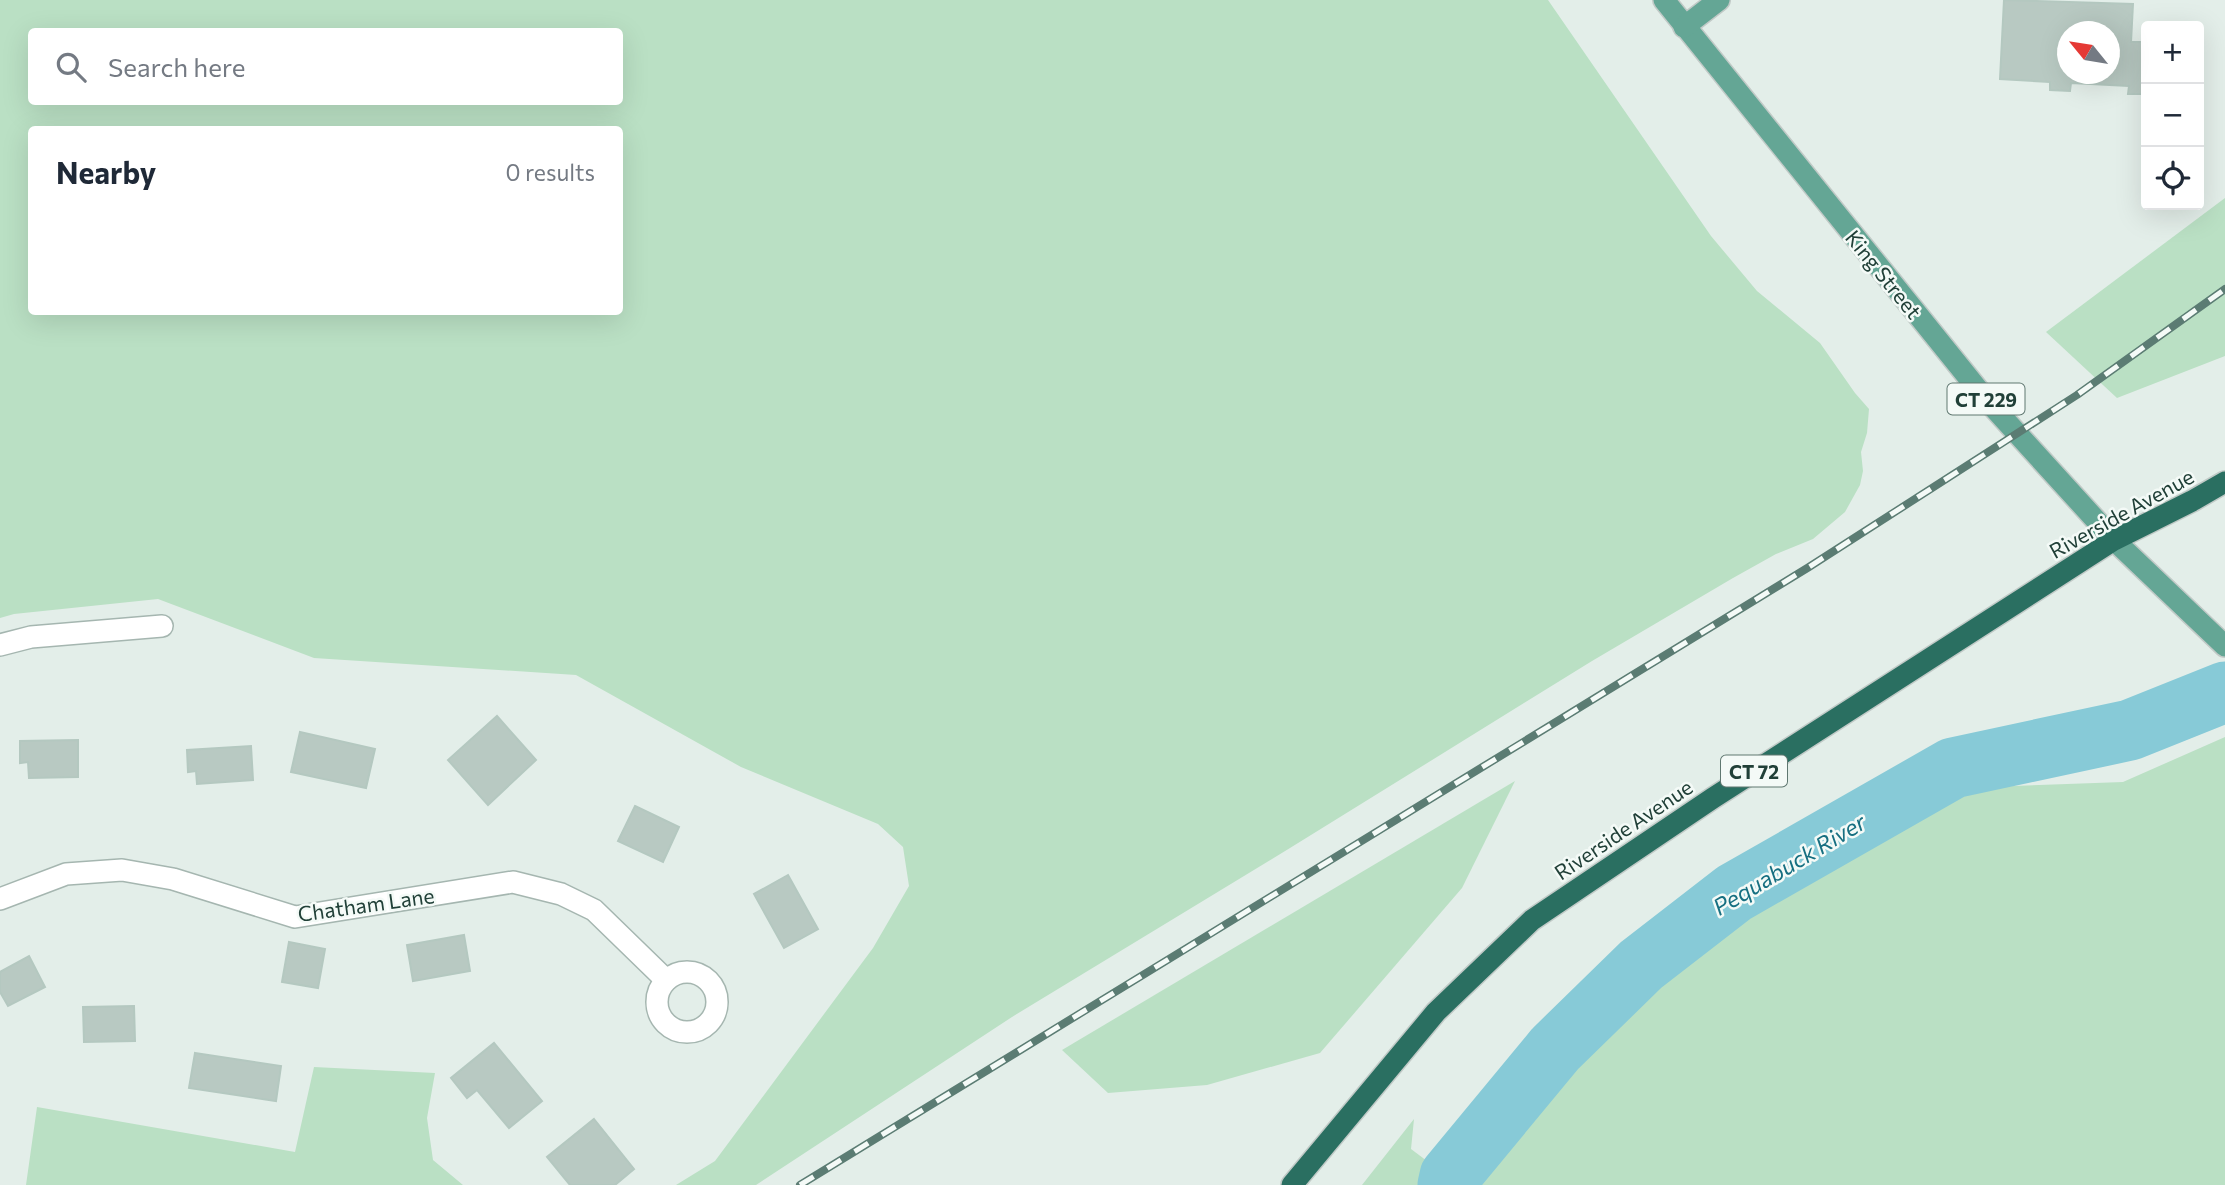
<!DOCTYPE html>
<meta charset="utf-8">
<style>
body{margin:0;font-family:Commissioner,sans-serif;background:#f2f2f3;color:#1f2937}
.controls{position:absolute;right:21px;top:21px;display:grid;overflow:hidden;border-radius:7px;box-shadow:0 7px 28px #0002}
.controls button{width:63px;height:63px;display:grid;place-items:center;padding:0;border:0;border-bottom:2px solid #e0e1e3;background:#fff;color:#1f2937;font:35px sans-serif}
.compass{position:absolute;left:2057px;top:21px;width:63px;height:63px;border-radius:50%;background:#fff;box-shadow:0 7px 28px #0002;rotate:300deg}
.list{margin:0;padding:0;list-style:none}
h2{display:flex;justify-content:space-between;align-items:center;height:91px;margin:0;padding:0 28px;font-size:30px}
h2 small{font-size:23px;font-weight:400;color:#747a83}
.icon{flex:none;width:38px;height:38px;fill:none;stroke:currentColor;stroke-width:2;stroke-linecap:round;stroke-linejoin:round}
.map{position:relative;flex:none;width:2225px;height:1185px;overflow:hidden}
.search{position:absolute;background:#fff;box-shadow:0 7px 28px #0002;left:28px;top:28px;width:595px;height:77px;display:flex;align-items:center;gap:18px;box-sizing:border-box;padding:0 24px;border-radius:7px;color:#747a83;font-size:26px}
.panel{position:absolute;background:#fff;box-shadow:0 7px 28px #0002;left:28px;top:126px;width:595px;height:189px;border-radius:7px}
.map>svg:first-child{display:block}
</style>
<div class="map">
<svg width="2225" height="1185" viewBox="0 0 2225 1185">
<rect width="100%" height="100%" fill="#e3eee9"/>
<g fill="#bae0c4" fill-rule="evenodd">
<path d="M 0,0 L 1548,0 L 1711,236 L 1757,291 L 1820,343 L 1855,393 L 1869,409 L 1867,433 L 1861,452 L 1863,471 L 1860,485 L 1845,512 L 1813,539 L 1776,554 L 1733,578 L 1592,661 L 1290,848 L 1012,1017 L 756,1185 L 676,1185 L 715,1161 L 873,948 L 909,886 L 903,847 L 878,824 L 741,767 L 576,675 L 314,658 L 158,599 L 14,614 L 0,618 ZM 32,32 L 620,32 L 620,102 L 32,102 ZM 32,130 L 620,130 L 620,312 L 32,312 Z"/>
<path d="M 2225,198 L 2225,356 L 2117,398 L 2046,332 Z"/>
<path d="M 2225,737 L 2225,1185 L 1475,1185 L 1483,1158 L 1573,1053 L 1749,911 L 1957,788 L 2123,782 Z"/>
<path d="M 1515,781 L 1462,888 L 1320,1053 L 1207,1085 L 1108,1093 L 1062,1050 Z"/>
<path d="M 314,1067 L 435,1073 L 427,1118 L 433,1160 L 463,1185 L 26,1185 L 37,1107 L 295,1152 Z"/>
<path d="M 1414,1119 L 1411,1149 L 1427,1161 L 1421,1185 L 1362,1185 Z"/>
</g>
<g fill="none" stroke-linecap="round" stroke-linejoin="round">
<path stroke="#87cad7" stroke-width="61" d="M 1448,1185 L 1450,1176 L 1555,1049 L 1641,965 L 1734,893 L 1953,768 L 2130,730 L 2225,692"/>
</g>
<g fill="#b8c9c2" stroke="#b4c8c0" stroke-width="2" fill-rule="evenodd">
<path d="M 2004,0 L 2133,4 L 2131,42 L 2146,42 L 2145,94 L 2128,94 L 2129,86 L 2071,83 L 2070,91 L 2050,90 L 2050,82 L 2000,79 ZM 2068,32 L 2110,32 L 2110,74 L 2068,74 Z"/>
<path d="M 497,716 L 536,760 L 488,805 L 448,760 Z"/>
<path d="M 300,732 L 375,749 L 366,788 L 291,772 Z"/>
<path d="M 78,740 L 78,777 L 29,778 L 28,762 L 20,763 L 20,741 Z"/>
<path d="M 251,746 L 253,780 L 197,784 L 196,771 L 188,772 L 187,750 Z"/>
<path d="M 635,806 L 679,827 L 663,862 L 618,841 Z"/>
<path d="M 788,875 L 818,929 L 784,948 L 754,894 Z"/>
<path d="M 464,935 L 470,971 L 413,981 L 407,945 Z"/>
<path d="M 289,942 L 325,949 L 318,988 L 282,982 Z"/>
<path d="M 29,956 L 45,987 L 8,1006 L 0,992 L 0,972 Z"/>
<path d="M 134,1006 L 135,1041 L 84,1042 L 83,1007 Z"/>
<path d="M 494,1043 L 542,1101 L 509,1128 L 477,1090 L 467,1098 L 451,1078 Z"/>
<path d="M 195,1053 L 281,1066 L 276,1101 L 189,1088 Z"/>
<path d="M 594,1119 L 634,1169 L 615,1185 L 570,1185 L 547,1157 Z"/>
</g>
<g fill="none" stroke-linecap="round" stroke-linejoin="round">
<defs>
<g id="minor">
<path d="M 0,645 L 31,637 L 162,626"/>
<path d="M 0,899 L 66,874 L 122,870 L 173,879 L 295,917 L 513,882 L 561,894 L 594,910 L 666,980"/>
<circle cx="687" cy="1002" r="30"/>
</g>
<g id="major">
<path d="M 1664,0 L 1984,397 L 2114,540 L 2225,646"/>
<path d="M 1684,27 L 1719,0"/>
</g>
<path id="highway" d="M 1292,1185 L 1436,1012 L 1532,920 L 1713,798 L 2114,540 L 2192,501 L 2225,482"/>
</defs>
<use href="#minor" stroke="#a5b6b0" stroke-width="24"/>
<use href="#major" stroke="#c1cac7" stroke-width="24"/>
<use href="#highway" stroke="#c1cac7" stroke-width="24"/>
<use href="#minor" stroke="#fff" stroke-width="21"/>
<use href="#major" stroke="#64a695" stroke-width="21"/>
<use href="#highway" stroke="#2a6f61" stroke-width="21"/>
<defs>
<path id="rail" d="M 800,1185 L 1809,567 L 2077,395 L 2225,289"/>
</defs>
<use href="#rail" stroke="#5b7c73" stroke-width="8"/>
<use href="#rail" stroke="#f4faf7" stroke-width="5" stroke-dasharray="16" stroke-linecap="butt"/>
</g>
<g text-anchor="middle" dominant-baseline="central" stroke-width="5" stroke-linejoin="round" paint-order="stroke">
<g fill="#f4faf7" stroke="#607871" stroke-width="2">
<rect x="1947.5" y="383.5" width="77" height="31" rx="5"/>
<rect x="1721" y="755.5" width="66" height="31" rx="5"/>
</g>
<g font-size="19" font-weight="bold" fill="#214038">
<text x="1986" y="399">CT 229</text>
<text x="1754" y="771">CT 72</text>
</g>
<g font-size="21" fill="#214038" stroke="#f4faf7">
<text transform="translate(1884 274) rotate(51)">King Street</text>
<text transform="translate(2121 513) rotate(-29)">Riverside Avenue</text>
<text transform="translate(1623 829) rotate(-34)">Riverside Avenue</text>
<text transform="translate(366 904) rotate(-8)">Chatham Lane</text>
</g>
<g font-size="23" font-style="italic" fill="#166f81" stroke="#f4faf7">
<text transform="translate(1789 864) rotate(-31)">Pequabuck River</text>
</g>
</g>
</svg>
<div class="controls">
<button>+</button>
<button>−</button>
<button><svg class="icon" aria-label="locate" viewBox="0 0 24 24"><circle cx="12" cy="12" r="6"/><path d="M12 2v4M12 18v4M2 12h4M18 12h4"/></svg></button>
</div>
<svg class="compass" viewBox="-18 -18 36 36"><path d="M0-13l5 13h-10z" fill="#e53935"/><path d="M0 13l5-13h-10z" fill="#747a83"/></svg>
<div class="search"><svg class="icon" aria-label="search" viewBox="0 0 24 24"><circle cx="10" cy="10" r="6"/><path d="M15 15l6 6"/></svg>Search here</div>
<section class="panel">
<h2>Nearby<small>0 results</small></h2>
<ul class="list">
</ul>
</section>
</div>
